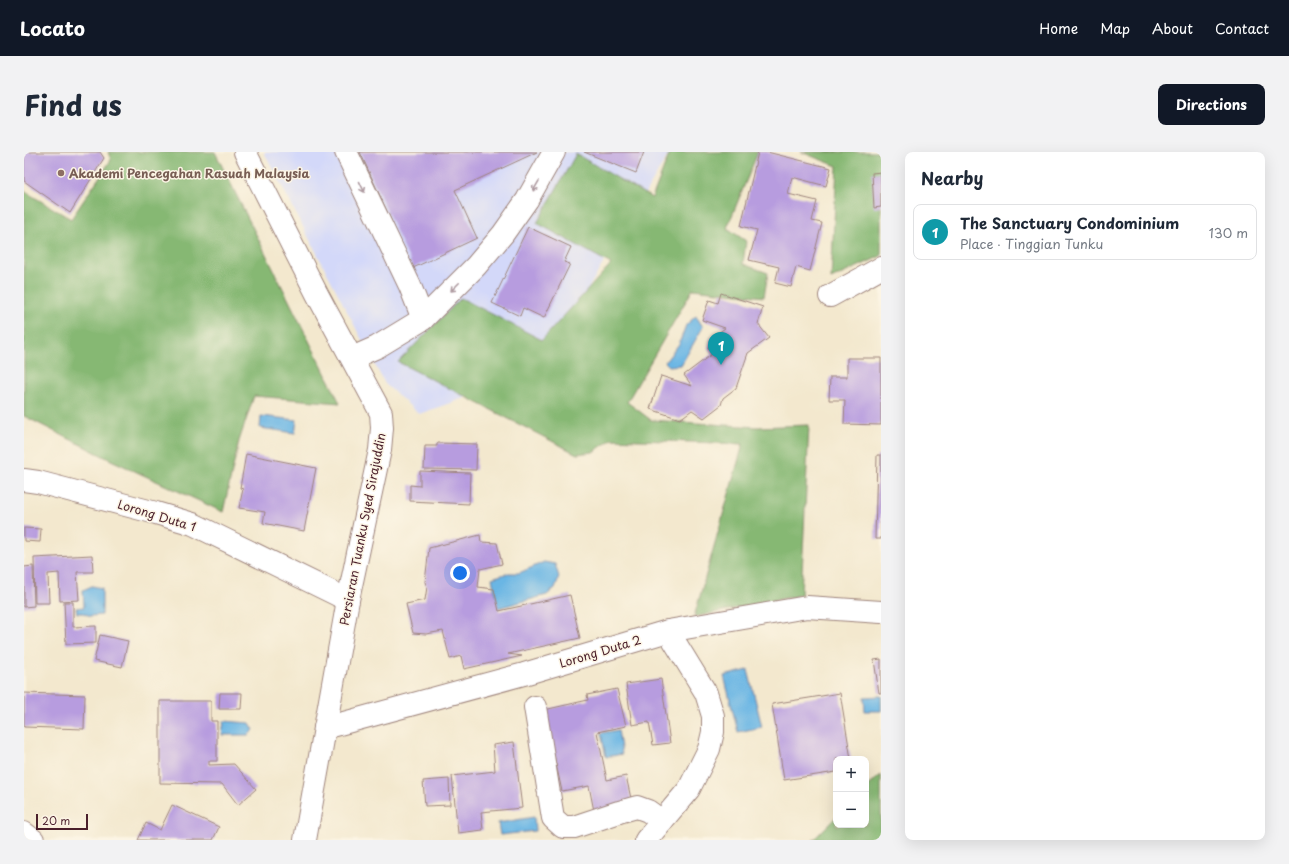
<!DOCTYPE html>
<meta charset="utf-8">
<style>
body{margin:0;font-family:"Playpen Sans",sans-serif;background:#f2f2f3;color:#1f2937}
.controls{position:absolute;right:12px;bottom:12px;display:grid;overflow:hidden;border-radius:8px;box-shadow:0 4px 16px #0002}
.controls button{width:36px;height:36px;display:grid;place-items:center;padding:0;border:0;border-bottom:1px solid #e0e1e3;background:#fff;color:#1f2937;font:20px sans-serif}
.scale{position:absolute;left:12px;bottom:10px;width:52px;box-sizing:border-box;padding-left:4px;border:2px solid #4a1f2b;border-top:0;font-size:11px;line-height:14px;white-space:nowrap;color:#4a1f2b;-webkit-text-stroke:3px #fcf5e5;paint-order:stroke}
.you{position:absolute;left:436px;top:421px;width:14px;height:14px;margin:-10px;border:3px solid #fff;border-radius:50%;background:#1a73e8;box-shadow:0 0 0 6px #1a73e833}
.badge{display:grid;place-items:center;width:26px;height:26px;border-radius:50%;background:#111827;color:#fff;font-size:13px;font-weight:700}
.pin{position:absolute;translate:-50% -33px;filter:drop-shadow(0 1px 2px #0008)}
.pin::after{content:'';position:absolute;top:21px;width:14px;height:12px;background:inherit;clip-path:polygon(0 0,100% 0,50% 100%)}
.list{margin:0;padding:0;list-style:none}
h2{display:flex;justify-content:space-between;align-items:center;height:52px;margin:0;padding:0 16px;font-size:17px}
h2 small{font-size:13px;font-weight:400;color:#747a83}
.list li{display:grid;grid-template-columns:26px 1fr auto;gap:12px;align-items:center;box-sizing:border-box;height:56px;margin:0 8px 8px;padding:0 8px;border:1px solid #e0e1e3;border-radius:8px}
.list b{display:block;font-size:15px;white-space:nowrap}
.list p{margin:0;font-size:13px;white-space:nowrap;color:#747a83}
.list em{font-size:13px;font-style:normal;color:#747a83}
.map{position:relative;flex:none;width:857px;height:688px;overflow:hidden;border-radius:8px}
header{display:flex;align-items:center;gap:24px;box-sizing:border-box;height:56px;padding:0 20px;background:#111827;color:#fff}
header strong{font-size:19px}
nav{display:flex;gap:22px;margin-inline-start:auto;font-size:14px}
.intro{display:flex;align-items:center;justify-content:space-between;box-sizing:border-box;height:96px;padding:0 24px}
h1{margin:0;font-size:28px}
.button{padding:10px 18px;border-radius:8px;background:#111827;color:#fff;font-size:14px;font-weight:700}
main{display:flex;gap:24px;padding:0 24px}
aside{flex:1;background:#fff;border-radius:8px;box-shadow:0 4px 16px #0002}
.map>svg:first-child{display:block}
</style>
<header>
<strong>Locato</strong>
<nav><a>Home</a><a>Map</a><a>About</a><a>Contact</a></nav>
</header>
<div class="intro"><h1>Find us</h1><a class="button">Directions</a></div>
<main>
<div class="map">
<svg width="857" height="688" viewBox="0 0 857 688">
<rect width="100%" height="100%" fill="#fcf5e5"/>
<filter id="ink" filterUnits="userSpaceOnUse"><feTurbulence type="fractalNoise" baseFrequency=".025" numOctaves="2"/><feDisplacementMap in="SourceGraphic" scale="8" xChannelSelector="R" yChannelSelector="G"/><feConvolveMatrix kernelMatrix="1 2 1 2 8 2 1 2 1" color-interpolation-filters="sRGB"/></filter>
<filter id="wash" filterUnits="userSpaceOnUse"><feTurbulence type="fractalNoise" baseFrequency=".012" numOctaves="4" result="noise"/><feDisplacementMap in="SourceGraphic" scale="16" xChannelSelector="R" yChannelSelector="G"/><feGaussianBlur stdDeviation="0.9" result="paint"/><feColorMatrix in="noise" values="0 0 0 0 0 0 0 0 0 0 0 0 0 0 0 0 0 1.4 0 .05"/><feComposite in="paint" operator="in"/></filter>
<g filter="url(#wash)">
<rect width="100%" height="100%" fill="#f3e8ce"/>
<path fill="#d3d8f9" d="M 240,0 L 646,0 L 514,220 L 395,262 L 361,232 Z"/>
<g fill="#86b873" stroke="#686c4f">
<path d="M 84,0 L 191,0 L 316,251 L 230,244 L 215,289 L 199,360 L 87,308 L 0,264 L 0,39 L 47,67 L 87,8 Z"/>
<path d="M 646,0 L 734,0 L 703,76 L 722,89 L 719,112 L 744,121 L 740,145 L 669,137 L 603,250 L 627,268 L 733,275 L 785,273 L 777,443 L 670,465 L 719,292 L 588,287 L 569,300 L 553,302 L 374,210 L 437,146 L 518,188 L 587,112 L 513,71 L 552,2 L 628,46 Z"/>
<path d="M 777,0 L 857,0 L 857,104 L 807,127 L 813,14 Z"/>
<path d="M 857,623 L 857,688 L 789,688 L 812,665 L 812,673 L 842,673 L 842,635 Z"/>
</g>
<g fill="#6bb6e4" stroke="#5a6a88">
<path d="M 672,164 L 679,175 L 657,213 L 645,214 L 641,210 L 655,192 L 662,173 Z"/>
<path d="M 237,264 L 273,268 L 271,281 L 236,276 Z"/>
<path d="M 520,410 L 531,412 L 535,425 L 531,436 L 523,443 L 474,456 L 468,426 L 484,421 L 495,421 L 511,414 Z"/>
<path d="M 68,434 L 78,436 L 78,463 L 66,464 L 60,461 L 53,461 L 52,456 L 60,455 L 59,438 Z"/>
<path d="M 724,518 L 738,575 L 714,580 L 700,524 Z"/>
<path d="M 857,544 L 857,559 L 841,559 L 840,545 Z"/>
<path d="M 200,569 L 226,571 L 230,578 L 224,583 L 198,583 Z"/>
<path d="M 594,578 L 598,602 L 582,605 L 577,581 Z"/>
<path d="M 510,665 L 511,679 L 476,683 L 474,671 Z"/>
</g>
<g id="blocks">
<g fill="#b79cdf">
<path d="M 0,0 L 76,0 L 80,6 L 46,61 L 0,29 Z"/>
<path d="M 336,0 L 513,0 L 431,38 L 453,86 L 389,116 Z"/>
<path d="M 560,0 L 620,0 L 612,21 Z"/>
<path d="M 734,0 L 743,0 L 807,16 L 802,34 L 768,25 L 764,42 L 793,49 L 788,69 L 798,71 L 786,119 L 772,115 L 767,135 L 751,131 L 755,115 L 725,108 L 733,78 L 717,74 Z"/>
<path d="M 857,20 L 857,55 L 850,56 L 848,21 Z"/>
<path d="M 504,75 L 547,95 L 540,110 L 546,112 L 520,166 L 499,156 L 496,164 L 468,151 Z"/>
<path d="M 697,141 L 739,155 L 734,172 L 745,186 L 724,201 L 712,236 L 699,246 L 697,253 L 680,266 L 668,258 L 656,267 L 626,257 L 637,224 L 668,234 L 660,223 L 688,202 L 684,196 L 687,186 L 701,176 L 678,168 L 685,148 L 694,151 Z"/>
<path d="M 823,206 L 857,206 L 857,273 L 820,272 L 821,248 L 805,248 L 806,225 L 823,225 Z"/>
<path d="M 413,291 L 453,292 L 452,318 L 400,317 L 401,294 L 413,294 Z"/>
<path d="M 222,302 L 292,316 L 280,379 L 239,371 L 241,360 L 215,356 L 219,337 L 216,336 Z"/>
<path d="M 853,303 L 857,303 L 857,387 L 851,387 Z"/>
<path d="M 396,319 L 446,321 L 445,352 L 386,349 L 386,333 L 396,334 Z"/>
<path d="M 0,376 L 17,377 L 16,390 L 0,389 Z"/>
<path d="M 456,383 L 457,390 L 473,391 L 478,412 L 456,417 L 454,435 L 470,437 L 475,459 L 546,443 L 556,486 L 484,502 L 498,504 L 440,517 L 437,504 L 426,507 L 419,479 L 402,482 L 389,481 L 382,452 L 401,448 L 403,435 L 401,430 L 405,396 Z"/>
<path d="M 68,403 L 69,420 L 53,420 L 55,448 L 36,449 L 35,421 L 24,422 L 25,451 L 11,451 L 10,406 Z"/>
<path d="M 9,414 L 10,454 L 0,455 L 0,415 Z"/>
<path d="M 40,450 L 49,450 L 49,475 L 72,474 L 72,491 L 42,492 Z"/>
<path d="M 76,483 L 104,489 L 98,515 L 70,509 Z"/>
<path d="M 857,507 L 857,541 L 855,541 L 850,508 Z"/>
<path d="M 637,527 L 646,591 L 629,593 L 625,570 L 608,573 L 602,532 Z"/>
<path d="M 593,537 L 602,574 L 573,580 L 583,628 L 602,624 L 608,651 L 570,659 L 565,634 L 538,639 L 520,558 L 564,548 L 563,543 Z"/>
<path d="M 0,541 L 61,543 L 60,577 L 0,575 Z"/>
<path d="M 196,541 L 218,541 L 217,557 L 195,557 Z"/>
<path d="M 816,541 L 827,607 L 812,607 L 812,620 L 760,628 L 748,552 Z"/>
<path d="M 136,549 L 187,549 L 187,569 L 193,569 L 193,609 L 185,609 L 185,613 L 210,612 L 232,637 L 214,653 L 198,632 L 136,631 Z"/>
<path d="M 490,590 L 498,656 L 457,660 L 459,678 L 434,681 L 428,624 L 471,619 L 469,593 Z"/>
<path d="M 425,627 L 426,653 L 401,654 L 399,629 Z"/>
<path d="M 148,653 L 195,675 L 189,688 L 114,688 L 122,671 L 136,678 Z"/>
</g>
</g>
</g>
<g filter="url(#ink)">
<use href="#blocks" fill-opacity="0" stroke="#9e847c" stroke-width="1"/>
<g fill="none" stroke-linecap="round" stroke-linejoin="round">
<defs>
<g id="minor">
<path d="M 221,0 L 293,142 L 357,261 L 358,276 L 356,298 L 324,448 L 281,688"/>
<path d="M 322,0 L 386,134 L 399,167"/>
<path d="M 806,144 L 857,116"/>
<path d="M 328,206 L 353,195 L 399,167 L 452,114 L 479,82 L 503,48 L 530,0"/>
<path d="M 0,328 L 14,330 L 132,361 L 169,372 L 324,448"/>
<path d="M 511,555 L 529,666 L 539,675 L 550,675 L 595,660 L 613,655 L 624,659 L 638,669"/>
<path d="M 301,576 L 500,522 L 644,479 L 783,455 L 857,460"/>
<path d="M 0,681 L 9,688"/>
<path d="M 622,688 L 665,637 L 685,597 L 689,580 L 689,564 L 682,541 L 644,479"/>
</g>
</defs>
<use href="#minor" stroke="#9e847c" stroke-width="24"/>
<use href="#minor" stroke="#fff" stroke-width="22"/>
</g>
<defs><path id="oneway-shaft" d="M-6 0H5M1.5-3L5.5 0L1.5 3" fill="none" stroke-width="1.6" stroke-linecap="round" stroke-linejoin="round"/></defs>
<g stroke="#ae9aa0">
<use href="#oneway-shaft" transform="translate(512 34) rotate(120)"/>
<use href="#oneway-shaft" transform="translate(338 35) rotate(65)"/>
<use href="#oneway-shaft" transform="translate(431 135) rotate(135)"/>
</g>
</g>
<circle fill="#8d6e63" stroke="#fcf5e5" stroke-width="1.5" cx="37" cy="21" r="4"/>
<g text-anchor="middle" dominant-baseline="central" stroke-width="3" stroke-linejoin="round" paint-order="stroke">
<g font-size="12" font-weight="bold" fill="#785e54" stroke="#fcf5e5" text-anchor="start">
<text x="45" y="21">Akademi Pencegahan Rasuah Malaysia</text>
</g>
<g font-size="12" fill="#4a1f2b" stroke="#fcf5e5">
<text transform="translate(133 363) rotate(17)">Lorong Duta 1</text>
<text transform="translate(338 377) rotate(-79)">Persiaran Tuanku Syed Sirajuddin</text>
<text transform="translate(576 499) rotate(-17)">Lorong Duta 2</text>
</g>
</g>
</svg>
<div class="controls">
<button>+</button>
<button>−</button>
</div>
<div class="scale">20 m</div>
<div class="you"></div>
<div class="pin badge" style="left:697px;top:213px;background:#0f9aa8">1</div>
</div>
<aside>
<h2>Nearby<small></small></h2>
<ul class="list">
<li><span class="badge" style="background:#0f9aa8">1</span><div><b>The Sanctuary Condominium</b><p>Place · Tinggian Tunku</p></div><em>130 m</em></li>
</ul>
</aside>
</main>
